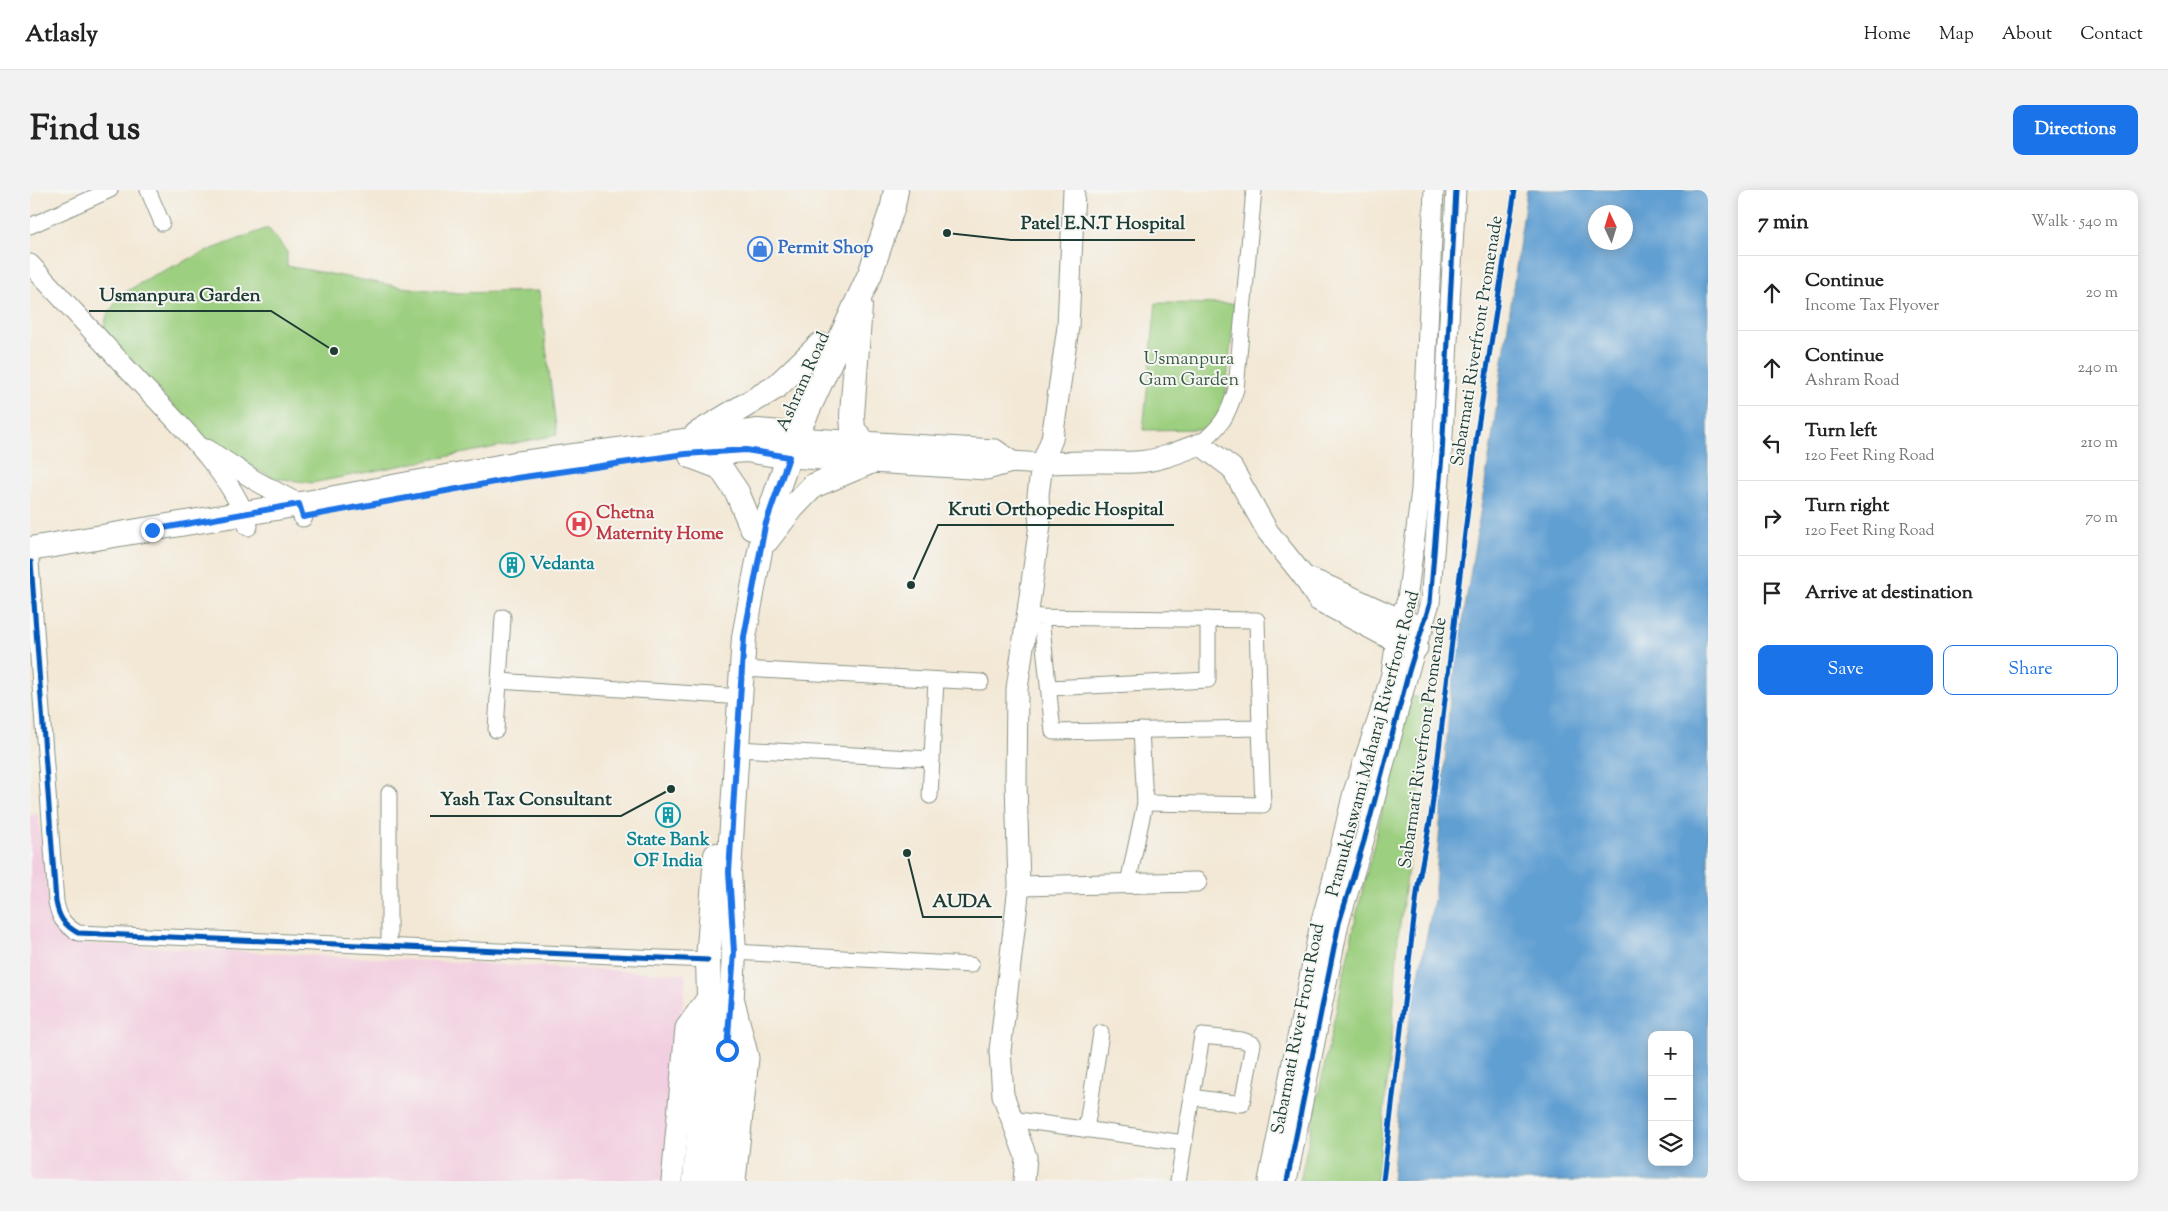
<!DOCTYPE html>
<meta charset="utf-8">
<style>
body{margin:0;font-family:"Sorts Mill Goudy",serif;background:#f2f2f2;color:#222}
.controls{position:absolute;right:15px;bottom:15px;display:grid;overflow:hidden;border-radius:10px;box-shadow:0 2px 12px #0003}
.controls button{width:45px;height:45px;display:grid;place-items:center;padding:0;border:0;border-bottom:1px solid #e0e0e0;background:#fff;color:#222;font:25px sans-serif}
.compass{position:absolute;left:1558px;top:15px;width:45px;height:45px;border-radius:50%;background:#fff;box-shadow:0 2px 12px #0003;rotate:356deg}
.stop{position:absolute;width:15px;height:15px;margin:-11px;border:4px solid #1a73e8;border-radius:50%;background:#fff}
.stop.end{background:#1a73e8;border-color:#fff;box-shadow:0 1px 5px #0008}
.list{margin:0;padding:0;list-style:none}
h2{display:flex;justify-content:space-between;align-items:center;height:65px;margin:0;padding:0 20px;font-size:21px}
h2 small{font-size:16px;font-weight:400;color:#767676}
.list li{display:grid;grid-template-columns:32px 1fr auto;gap:15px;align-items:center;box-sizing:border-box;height:75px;padding:0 20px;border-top:1px solid #e0e0e0}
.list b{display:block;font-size:19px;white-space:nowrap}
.list p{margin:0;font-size:16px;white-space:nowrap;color:#767676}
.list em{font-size:16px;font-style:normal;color:#767676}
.actions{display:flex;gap:10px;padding:15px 20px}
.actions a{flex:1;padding:11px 0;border:1px solid #1a73e8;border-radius:10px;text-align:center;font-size:18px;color:#1a73e8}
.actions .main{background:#1a73e8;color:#fff}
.icon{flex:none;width:28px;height:28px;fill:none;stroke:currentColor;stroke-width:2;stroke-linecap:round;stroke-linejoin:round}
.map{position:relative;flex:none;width:1678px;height:991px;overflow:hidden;border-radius:10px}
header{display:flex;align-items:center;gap:30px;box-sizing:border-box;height:70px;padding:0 25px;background:#fff;border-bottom:1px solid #e0e0e0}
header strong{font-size:24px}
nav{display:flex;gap:28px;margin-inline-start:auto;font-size:18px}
.intro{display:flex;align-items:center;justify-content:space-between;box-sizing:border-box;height:120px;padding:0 30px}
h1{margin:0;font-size:35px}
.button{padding:12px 22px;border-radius:10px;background:#1a73e8;color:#fff;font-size:18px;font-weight:700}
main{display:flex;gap:30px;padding:0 30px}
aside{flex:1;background:#fff;border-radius:10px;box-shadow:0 2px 12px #0003}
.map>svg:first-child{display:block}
</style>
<header>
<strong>Atlasly</strong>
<nav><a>Home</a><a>Map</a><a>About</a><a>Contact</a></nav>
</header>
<div class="intro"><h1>Find us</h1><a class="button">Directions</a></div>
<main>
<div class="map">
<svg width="1678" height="991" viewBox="0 0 1678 991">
<rect width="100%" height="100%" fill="#f6f6f2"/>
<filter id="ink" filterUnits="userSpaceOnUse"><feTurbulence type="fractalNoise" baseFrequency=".02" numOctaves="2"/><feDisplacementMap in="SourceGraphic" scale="10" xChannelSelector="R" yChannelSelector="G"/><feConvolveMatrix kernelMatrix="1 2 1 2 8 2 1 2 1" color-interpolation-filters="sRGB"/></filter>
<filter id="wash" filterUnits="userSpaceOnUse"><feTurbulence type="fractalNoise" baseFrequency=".0096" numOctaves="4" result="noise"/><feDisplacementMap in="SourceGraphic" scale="20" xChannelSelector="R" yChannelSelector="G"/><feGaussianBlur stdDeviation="1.12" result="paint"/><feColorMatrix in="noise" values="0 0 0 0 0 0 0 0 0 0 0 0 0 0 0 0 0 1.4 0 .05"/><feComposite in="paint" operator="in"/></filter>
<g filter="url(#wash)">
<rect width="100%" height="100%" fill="#f3e8d5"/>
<path fill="#f2cfe0" d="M 8,624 L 21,731 L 32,744 L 44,753 L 656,784 L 637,991 L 0,991 L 0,625 Z"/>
<g fill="#9ccf7f" stroke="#5e865a">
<path d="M 238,38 L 257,62 L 257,76 L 371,97 L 429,103 L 509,101 L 527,245 L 282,293 L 245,288 L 231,282 L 172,246 L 73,142 L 77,125 L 91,105 L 122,86 L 177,61 Z"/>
<path d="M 1126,113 L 1205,114 L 1194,220 L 1180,239 L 1113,240 Z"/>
<path d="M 1380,506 L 1403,510 L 1368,747 L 1362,843 L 1347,991 L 1270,991 L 1326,727 Z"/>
</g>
<path fill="#619fd2" stroke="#406e83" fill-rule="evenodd" d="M 1497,0 L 1678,0 L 1678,991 L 1362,991 L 1373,862 L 1404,710 L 1420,510 L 1461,256 ZM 1566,22 L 1596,22 L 1596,52 L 1566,52 ZM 1622,845 L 1659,845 L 1659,972 L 1622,972 Z"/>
</g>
<g filter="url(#ink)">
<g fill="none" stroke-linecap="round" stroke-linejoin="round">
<defs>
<g id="minor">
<path d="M 118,0 L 132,33"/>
<path d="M 0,36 L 80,0"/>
<path d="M 1170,254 C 1192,235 1197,228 1206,199 L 1224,0"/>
<path d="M 1,372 L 26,712 C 29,728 34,735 48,743 L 678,770"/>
<path d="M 998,427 L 1227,430 L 1230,538 L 1023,542 L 1011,427"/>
<path d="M 713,479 L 951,492"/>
<path d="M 469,491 L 697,506"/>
<path d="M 1020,498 L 1178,490 L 1178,429"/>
<path d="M 466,540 L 473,427"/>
<path d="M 1111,540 L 1115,613 L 1233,615 L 1230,538"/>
<path d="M 707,559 L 902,569"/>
<path d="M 900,606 L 906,490"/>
<path d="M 1098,693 L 1115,613"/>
<path d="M 359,757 L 359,603"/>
<path d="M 704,762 L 941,775"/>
<path d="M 981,929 L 1154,953"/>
<path d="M 1056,940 L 1071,843"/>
<path d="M 1148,991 L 1172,846 L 1212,850 L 1223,854 L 1212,914 L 1161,907"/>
</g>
<g id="tertiary">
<path d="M 0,74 C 38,115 76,156 114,197 C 148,233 206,289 218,336"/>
<path d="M 177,259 L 226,291 L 269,314 L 273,327"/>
<path d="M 989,696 L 1167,692"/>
<path d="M 1238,991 L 1290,734 L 1304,684 L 1323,602 L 1349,525 L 1361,484 L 1369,430 L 1377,410 L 1391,300 L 1404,0"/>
<path d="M 1257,991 L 1309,733 L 1334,651 L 1379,481 L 1400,413 L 1412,264 L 1426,0"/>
</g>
<g id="secondary">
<path d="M 765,248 L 965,260 L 982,272"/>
<path d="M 759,267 L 957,279 L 982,272 L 1012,274 L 1008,305 L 1010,335 L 987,499 L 986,593 L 989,696 L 970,861 L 973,905 L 996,967 L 994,991"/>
<path d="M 1012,274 C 1043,270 1074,273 1106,272 C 1128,271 1149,262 1170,254 L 1202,278 L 1238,342 L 1274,387"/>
<path d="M 1012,274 L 1022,249 L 1038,137 L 1044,0"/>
<path d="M 1387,458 L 1367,452 L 1288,410 L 1274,387 C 1315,401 1351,425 1393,437"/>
<path d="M 704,811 L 718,868 L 705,991"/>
<path d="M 642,991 L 656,838 L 679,806"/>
</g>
<g id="primary">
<path d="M 830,116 L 822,225 L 823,240 L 835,253"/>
<path d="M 667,244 L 746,197 L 790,155"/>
<path d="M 675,263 L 716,260 L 759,267"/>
<path d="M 661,266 L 690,277 L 707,302 L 722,338"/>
<path d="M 737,350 L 762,318 L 783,296 L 840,272"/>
<path d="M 0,359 L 294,310 L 485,274 L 728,241 L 751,243 L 765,248"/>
<path d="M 665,991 L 679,806 L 678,770 L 686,665"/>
<path d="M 686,991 L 702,803 L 704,762 L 699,682 L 714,447 L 726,382 L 735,336 L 765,248 L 840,84 L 863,16 L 866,0"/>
</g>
</defs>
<use href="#minor" stroke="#899284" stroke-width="17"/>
<use href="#tertiary" stroke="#899284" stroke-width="21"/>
<use href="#secondary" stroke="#899284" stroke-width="23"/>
<use href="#primary" stroke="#899284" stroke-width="26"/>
<use href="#minor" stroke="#fff" stroke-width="15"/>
<use href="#tertiary" stroke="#fff" stroke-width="19"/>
<use href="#secondary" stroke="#fff" stroke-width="21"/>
<use href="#primary" stroke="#fff" stroke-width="24"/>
<defs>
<g id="cycleway">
<path d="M 1,372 L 26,712 C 29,728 34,735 48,743 L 678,770"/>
<path d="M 1257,991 L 1309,733 L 1334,651 L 1379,481 L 1400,413 L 1412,264 L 1426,0"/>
<path d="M 1353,991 L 1388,695 L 1401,626 L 1447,243 L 1485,0"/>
</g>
</defs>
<use href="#cycleway" stroke="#f6f6f2" stroke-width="8"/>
<use href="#cycleway" stroke="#0057b8" stroke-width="5"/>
</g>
</g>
<g fill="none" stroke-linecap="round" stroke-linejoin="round" filter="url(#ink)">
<path stroke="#1a73e8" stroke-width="6" d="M 122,340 L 269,314 L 273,327 L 487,288 L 655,264 L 716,260 L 759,267 L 735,336 L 714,447 L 699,682 L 704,762 L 697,860"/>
</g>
<defs>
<symbol id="shop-ring" viewBox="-11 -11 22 22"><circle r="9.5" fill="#f6f6f2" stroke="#3f7fe0" stroke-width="1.5"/><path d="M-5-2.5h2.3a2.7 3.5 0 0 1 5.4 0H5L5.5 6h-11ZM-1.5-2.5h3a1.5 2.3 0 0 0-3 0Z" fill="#3f7fe0"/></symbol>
<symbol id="hospital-ring" viewBox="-11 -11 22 22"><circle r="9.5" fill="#f6f6f2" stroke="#e0444e" stroke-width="1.5"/><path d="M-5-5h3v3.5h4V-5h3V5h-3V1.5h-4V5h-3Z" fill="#e0444e"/></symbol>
<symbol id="building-ring" viewBox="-11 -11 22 22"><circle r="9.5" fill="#f6f6f2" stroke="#0f9aa8" stroke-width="1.5"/><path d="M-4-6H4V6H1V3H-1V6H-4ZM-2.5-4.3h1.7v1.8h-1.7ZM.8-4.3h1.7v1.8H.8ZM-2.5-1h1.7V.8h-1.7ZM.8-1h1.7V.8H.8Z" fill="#0f9aa8"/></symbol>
</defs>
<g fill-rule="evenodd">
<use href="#shop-ring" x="716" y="45" width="28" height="28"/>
<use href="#hospital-ring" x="535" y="320" width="28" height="28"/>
<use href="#building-ring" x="468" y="361" width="28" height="28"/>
<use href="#building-ring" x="624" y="611" width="28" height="28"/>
</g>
<g text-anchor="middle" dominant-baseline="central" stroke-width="4" stroke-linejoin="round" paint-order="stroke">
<g font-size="18" font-weight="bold" fill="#366cbe" stroke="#f6f6f2" text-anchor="start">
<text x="748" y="59">Permit Shop</text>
</g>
<g font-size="18" fill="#1f3d34" stroke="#f6f6f2">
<text transform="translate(1448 151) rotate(-81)">Sabarmati Riverfront Promenade</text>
<text transform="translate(774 192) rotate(-66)">Ashram Road</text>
<text transform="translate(1394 553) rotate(-82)">Sabarmati Riverfront Promenade</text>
<text transform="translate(1344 554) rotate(-75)">Pramukhswami Maharaj Riverfront Road</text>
<text transform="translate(1269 839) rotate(-79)">Sabarmati River Front Road</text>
</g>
<g font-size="18" fill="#385a43" stroke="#f6f6f2">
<text x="1159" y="170">Usmanpura<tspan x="1159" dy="21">Gam Garden</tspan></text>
</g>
<g font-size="18" font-weight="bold" fill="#be3a42" stroke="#f6f6f2" text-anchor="start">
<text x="566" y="324">Chetna<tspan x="566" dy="21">Maternity Home</tspan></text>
</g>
<g font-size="18" font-weight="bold" fill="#0d838f" stroke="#f6f6f2" text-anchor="start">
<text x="500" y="375">Vedanta</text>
<text x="638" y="651" text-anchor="middle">State Bank<tspan x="638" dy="21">OF India</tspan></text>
</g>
</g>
<path fill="none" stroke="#1f3d34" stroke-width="2" d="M917 43L981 50H1165M304 161L241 121H59M881 395L908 335H1144M641 599L591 626H400M877 663L893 727H972"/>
<g fill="#1f3d34" stroke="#f6f6f2" stroke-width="2">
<circle cx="917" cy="43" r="5"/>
<circle cx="304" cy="161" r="5"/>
<circle cx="881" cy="395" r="5"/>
<circle cx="641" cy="599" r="5"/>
<circle cx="877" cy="663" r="5"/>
</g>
<g font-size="19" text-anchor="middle" font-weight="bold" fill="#1f3d34" stroke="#f6f6f2" stroke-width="4" stroke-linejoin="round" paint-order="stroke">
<text x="1073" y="39">Patel E.N.T Hospital</text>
<text x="150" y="111">Usmanpura Garden</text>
<text x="1026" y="325">Kruti Orthopedic Hospital</text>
<text x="496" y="615">Yash Tax Consultant</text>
<text x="932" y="717">AUDA</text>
</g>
</svg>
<div class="controls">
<button>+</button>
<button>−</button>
<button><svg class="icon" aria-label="layers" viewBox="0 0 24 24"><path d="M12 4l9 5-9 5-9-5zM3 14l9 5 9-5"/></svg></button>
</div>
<svg class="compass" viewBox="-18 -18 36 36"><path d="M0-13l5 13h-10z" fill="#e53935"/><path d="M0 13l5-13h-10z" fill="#767676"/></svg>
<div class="stop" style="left:697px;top:860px"></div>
<div class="stop end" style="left:122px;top:340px"></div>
</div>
<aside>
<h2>7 min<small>Walk · 540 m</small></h2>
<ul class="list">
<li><svg class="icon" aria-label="ahead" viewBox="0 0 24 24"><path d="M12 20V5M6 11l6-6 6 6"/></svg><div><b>Continue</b><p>Income Tax Flyover</p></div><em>20 m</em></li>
<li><svg class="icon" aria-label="ahead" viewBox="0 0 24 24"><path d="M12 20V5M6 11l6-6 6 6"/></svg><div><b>Continue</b><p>Ashram Road</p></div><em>240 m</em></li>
<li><svg class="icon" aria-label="left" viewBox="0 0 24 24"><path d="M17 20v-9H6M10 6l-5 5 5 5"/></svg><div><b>Turn left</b><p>120 Feet Ring Road</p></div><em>210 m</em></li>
<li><svg class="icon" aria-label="right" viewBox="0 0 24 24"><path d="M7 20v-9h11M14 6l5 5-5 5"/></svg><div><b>Turn right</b><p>120 Feet Ring Road</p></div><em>70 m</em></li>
<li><svg class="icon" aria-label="arrive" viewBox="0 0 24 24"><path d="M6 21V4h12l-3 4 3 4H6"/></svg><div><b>Arrive at destination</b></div></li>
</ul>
<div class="actions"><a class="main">Save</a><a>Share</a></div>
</aside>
</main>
